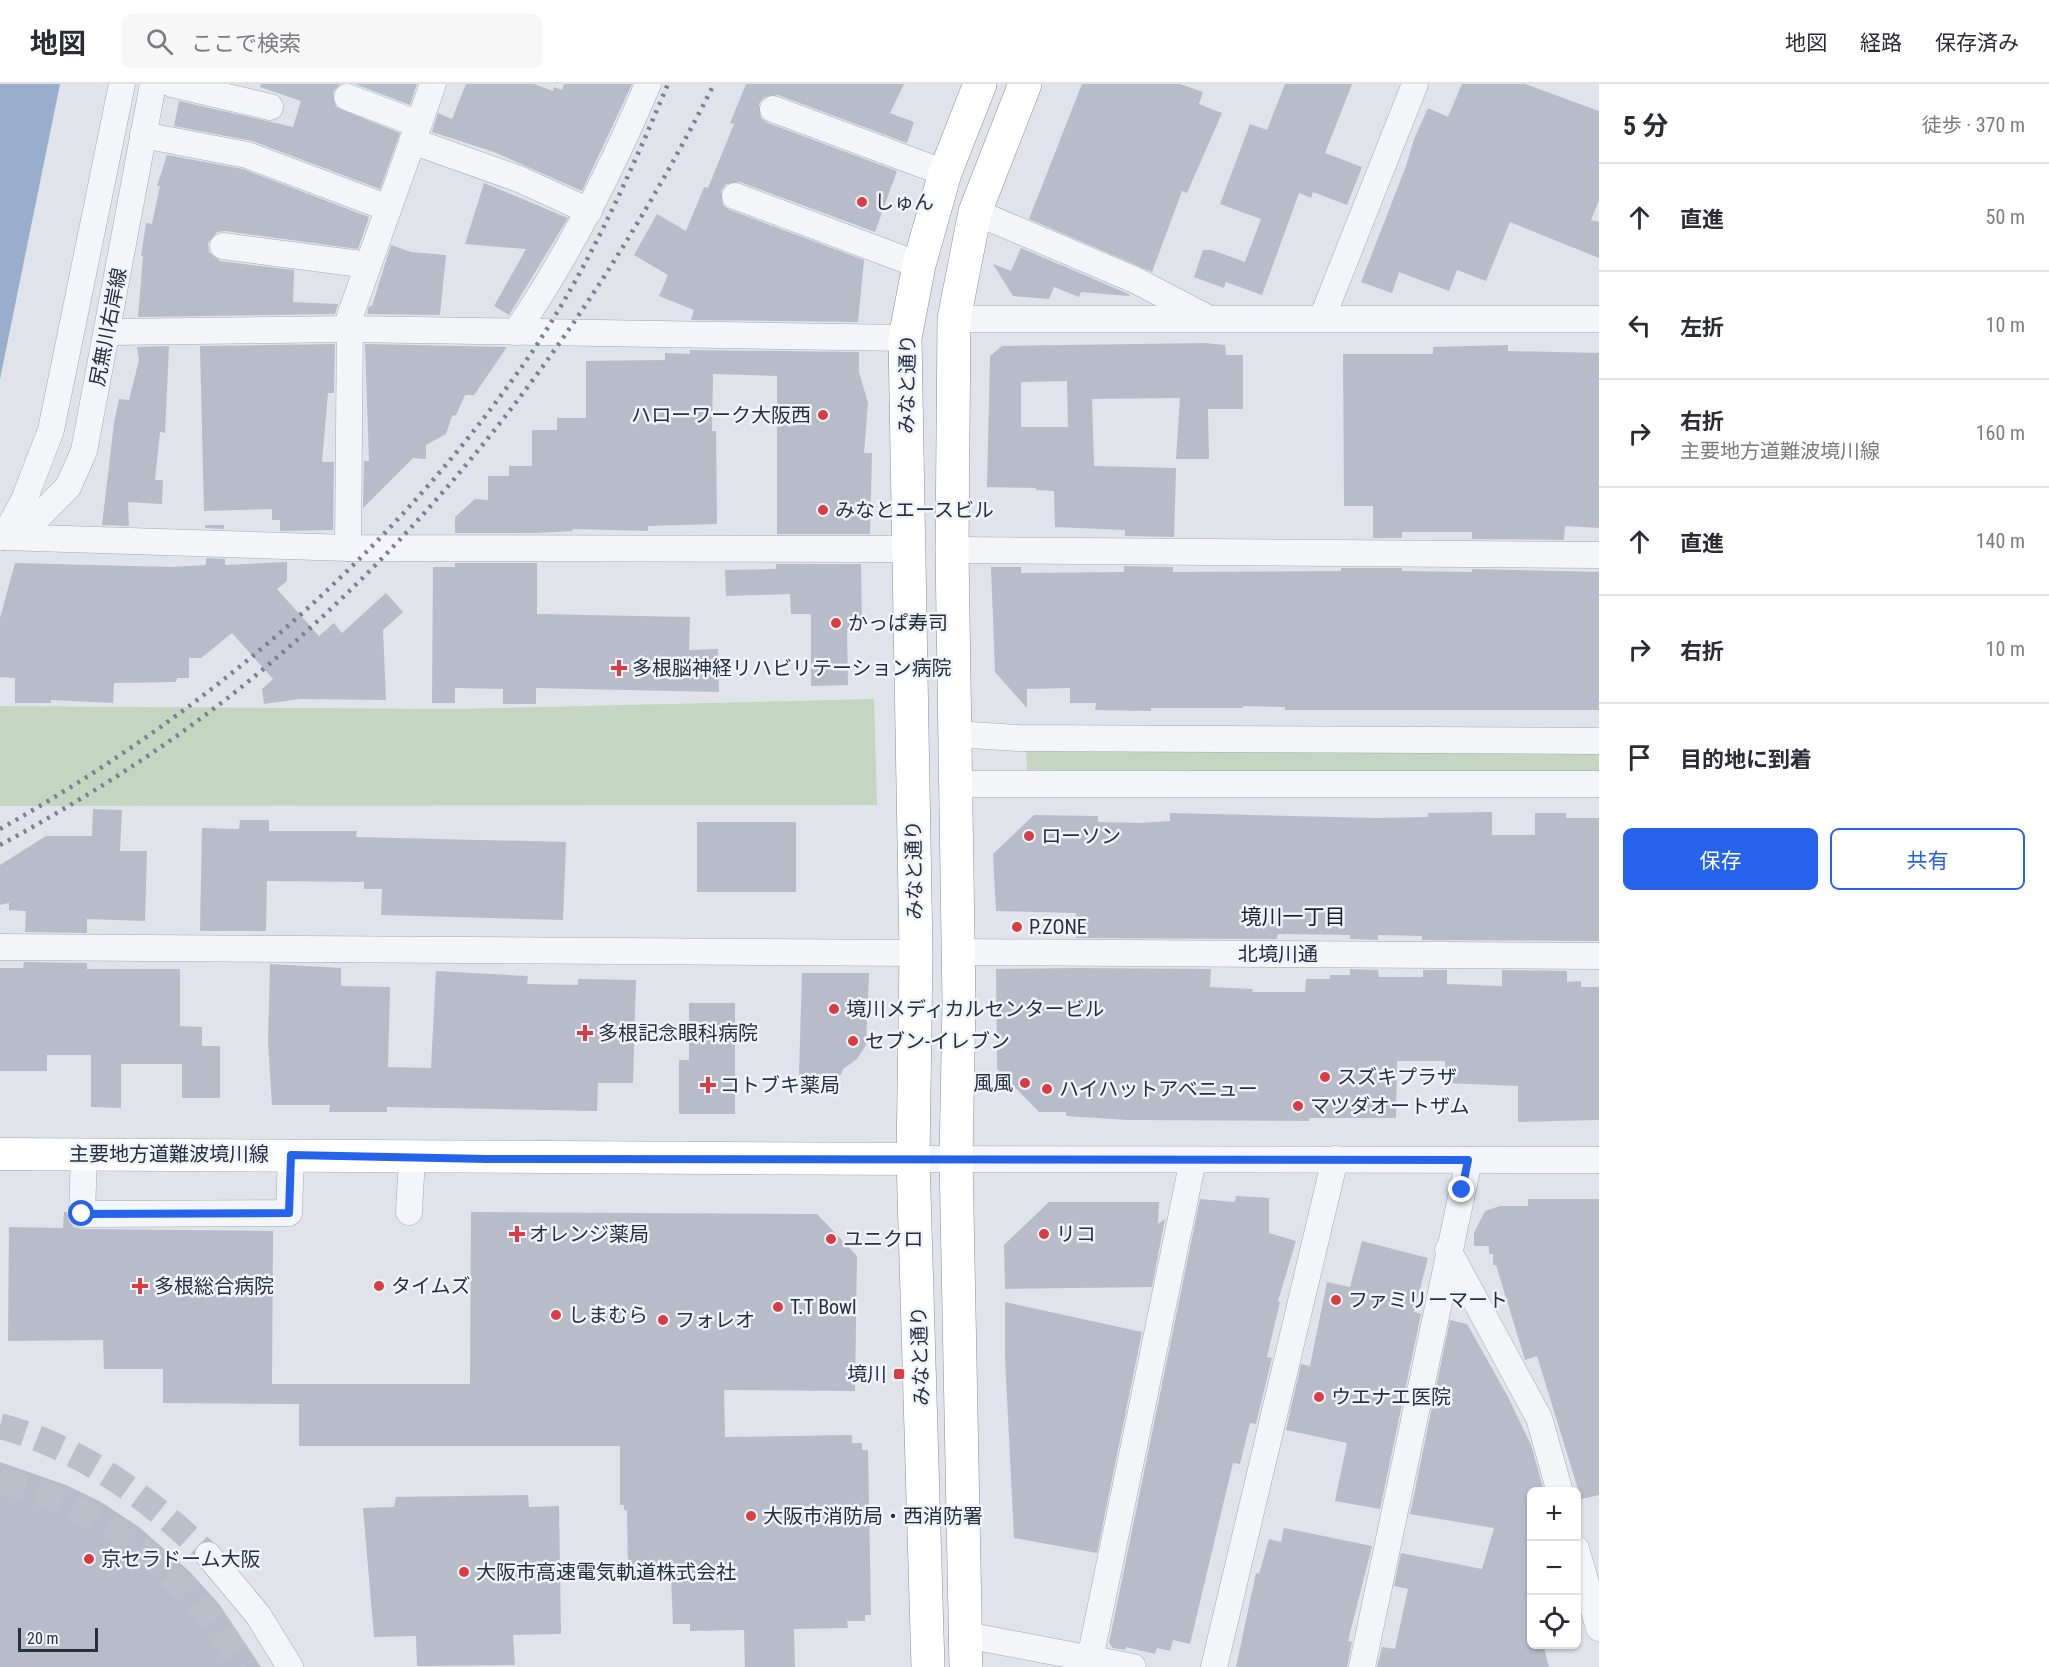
<!DOCTYPE html>
<html lang="ja">
<meta charset="utf-8">
<style>
body{margin:0;font-family:"Roboto Condensed","Noto Sans JP",sans-serif;background:#f7f7f7;color:#2b2b33}
.controls{position:absolute;right:18px;bottom:18px;display:grid;overflow:hidden;border-radius:9px;box-shadow:0 2px 4px #0004}
.controls button{width:54px;height:54px;display:grid;place-items:center;padding:0;border:0;border-bottom:2px solid #e1e1e2;background:#fff;color:#2b2b33;font:30px sans-serif}
.scale{position:absolute;left:18px;bottom:15px;width:80px;box-sizing:border-box;padding-left:6px;border:3px solid #282f43;border-top:0;font-size:16px;line-height:21px;white-space:nowrap;color:#282f43;-webkit-text-stroke:4px #f0f3f8;paint-order:stroke}
.stop{position:absolute;width:18px;height:18px;margin:-14px;border:4px solid #2563eb;border-radius:50%;background:#fff}
.stop.end{background:#2563eb;border-color:#fff;box-shadow:0 2px 6px #0008}
.list{margin:0;padding:0;list-style:none}
h2{display:flex;justify-content:space-between;align-items:center;height:78px;margin:0;padding:0 24px;font-size:26px}
h2 small{font-size:20px;font-weight:400;color:#7c7c81}
.list li{display:grid;grid-template-columns:39px 1fr auto;gap:18px;align-items:center;box-sizing:border-box;height:108px;padding:0 24px;border-top:2px solid #e1e1e2}
.list b{display:block;font-size:22px;white-space:nowrap}
.list p{margin:0;font-size:20px;white-space:nowrap;color:#7c7c81}
.list em{font-size:20px;font-style:normal;color:#7c7c81}
.actions{display:flex;gap:12px;padding:18px 24px}
.actions a{flex:1;padding:14px 0;border:2px solid #2563eb;border-radius:9px;text-align:center;font-size:21px;color:#2563eb}
.actions .main{background:#2563eb;color:#fff}
.icon{flex:none;width:33px;height:33px;fill:none;stroke:currentColor;stroke-width:2;stroke-linecap:round;stroke-linejoin:round}
.map{position:relative;flex:none;width:1599px;height:1583px;overflow:hidden}
header{display:flex;align-items:center;gap:36px;box-sizing:border-box;height:84px;padding:0 30px;background:#fff;border-bottom:2px solid #e1e1e2}
header strong{font-size:28px}
nav{display:flex;gap:33px;margin-inline-start:auto;font-size:21px}
.search{width:420px;height:54px;background:#f7f7f7;display:flex;align-items:center;gap:15px;box-sizing:border-box;padding:0 21px;border-radius:9px;color:#7c7c81;font-size:22px}
main{display:flex}
aside{flex:1;background:#fff}
.map>svg:first-child{display:block}
</style>
<header>
<strong>地図</strong>
<div class="search"><svg class="icon" aria-label="search" viewBox="0 0 24 24"><circle cx="10" cy="10" r="6"/><path d="M15 15l6 6"/></svg>ここで検索</div>
<nav><a>地図</a><a>経路</a><a>保存済み</a></nav>
</header>
<main>
<div class="map">
<svg width="1599" height="1583" viewBox="0 0 1599 1583">
<rect width="100%" height="100%" fill="#e0e3ea"/>
<g fill="#c4d5c1">
<path d="M 874,615 L 877,721 L 0,722 L 0,622 L 457,625 Z"/>
<path d="M 1026,665 L 1599,668 L 1599,689 L 1027,686 Z"/>
</g>
<path fill="#99adcd" d="M 0,0 L 60,0 L 0,295 Z"/>
<g fill="#b7bcc8" fill-rule="evenodd">
<path d="M 261,0 L 340,0 L 333,8 L 336,23 L 400,49 L 380,105 L 252,57 L 174,42 L 179,17 L 293,43 L 301,17 L 260,3 Z"/>
<path d="M 355,0 L 417,0 L 410,21 Z"/>
<path d="M 466,0 L 534,0 L 553,7 L 554,3 L 562,6 L 564,0 L 632,0 L 582,107 L 494,68 L 432,48 L 438,29 L 452,35 Z"/>
<path d="M 746,0 L 904,0 L 890,29 L 914,38 L 907,59 L 778,11 L 764,13 L 759,20 L 761,34 L 768,39 L 897,87 L 875,148 L 740,98 L 726,100 L 721,107 L 723,121 L 730,126 L 864,176 L 858,238 L 691,236 L 694,226 L 659,212 L 668,191 L 634,171 L 657,130 L 686,147 L 704,103 L 708,104 L 734,40 L 730,39 Z"/>
<path d="M 1082,0 L 1180,0 L 1203,8 L 1199,20 L 1222,29 L 1187,109 L 1182,107 L 1152,188 L 1029,135 Z"/>
<path d="M 1285,0 L 1352,0 L 1325,69 L 1362,83 L 1347,121 L 1313,108 L 1311,114 L 1299,109 L 1262,211 L 1226,198 L 1224,204 L 1194,193 L 1203,166 L 1212,166 L 1245,178 L 1261,135 L 1220,120 L 1250,40 L 1267,46 Z"/>
<path d="M 1462,0 L 1525,0 L 1599,27 L 1599,116 L 1591,136 L 1599,138 L 1599,174 L 1510,138 L 1486,197 L 1457,186 L 1449,207 L 1399,188 L 1392,209 L 1361,198 L 1406,82 L 1414,55 L 1428,24 L 1448,33 Z"/>
<path d="M 167,71 L 243,85 L 369,133 L 358,165 L 225,147 L 217,148 L 208,159 L 209,168 L 220,177 L 294,186 L 293,218 L 338,220 L 335,230 L 138,233 L 143,172 L 141,172 L 146,139 L 152,140 L 160,102 L 157,102 Z"/>
<path d="M 484,99 L 568,134 L 509,231 L 494,222 L 526,165 L 465,160 Z"/>
<path d="M 391,161 L 411,168 L 446,171 L 440,231 L 367,230 L 369,222 L 372,222 Z"/>
<path d="M 1021,164 L 1129,210 L 1129,212 L 1081,208 L 1079,213 L 1054,203 L 1049,215 L 1013,212 L 993,180 L 1011,187 Z"/>
<path d="M 1205,259 L 1225,261 L 1226,271 L 1243,271 L 1243,325 L 1208,325 L 1209,375 L 1176,375 L 1180,314 L 1092,315 L 1094,382 L 1176,384 L 1174,453 L 1125,452 L 1125,446 L 1055,443 L 1054,407 L 1036,406 L 1036,404 L 987,403 L 990,272 L 1002,262 ZM 1067,297 L 1068,343 L 1021,343 L 1021,298 Z"/>
<path d="M 335,260 L 334,309 L 328,309 L 322,378 L 334,378 L 333,446 L 280,447 L 280,436 L 272,436 L 272,425 L 204,427 L 200,262 Z"/>
<path d="M 365,260 L 507,263 L 474,311 L 465,311 L 456,331 L 452,332 L 446,350 L 426,361 L 426,375 L 413,374 L 363,424 L 364,377 L 369,377 Z"/>
<path d="M 1508,261 L 1508,267 L 1599,269 L 1599,444 L 1565,442 L 1564,456 L 1472,455 L 1472,448 L 1402,448 L 1402,454 L 1373,454 L 1373,422 L 1344,422 L 1343,270 L 1433,270 L 1433,263 Z"/>
<path d="M 169,262 L 165,349 L 160,348 L 155,396 L 163,396 L 162,420 L 128,418 L 129,442 L 102,441 L 114,339 L 119,315 L 129,316 L 139,276 L 137,263 Z"/>
<path d="M 690,266 L 859,268 L 859,288 L 868,319 L 864,369 L 872,369 L 870,450 L 777,450 L 777,292 L 713,290 L 712,347 L 716,347 L 717,440 L 648,442 L 648,447 L 573,445 L 572,447 L 537,449 L 455,449 L 455,433 L 475,415 L 488,416 L 488,392 L 509,392 L 509,382 L 532,382 L 532,346 L 557,346 L 557,334 L 586,334 L 586,277 L 665,276 L 665,269 L 690,270 Z"/>
<path d="M 205,441 L 224,441 L 224,445 L 205,444 Z"/>
<path d="M 206,474 L 225,475 L 225,481 L 287,478 L 287,497 L 277,505 L 319,552 L 334,539 L 342,549 L 386,509 L 403,528 L 383,546 L 386,616 L 300,615 L 264,620 L 262,605 L 273,595 L 232,549 L 201,574 L 189,574 L 189,594 L 177,594 L 176,598 L 114,599 L 113,619 L 51,616 L 51,619 L 15,619 L 15,594 L 0,593 L 0,534 L 15,479 L 171,483 L 206,481 Z"/>
<path d="M 455,479 L 537,479 L 537,530 L 690,533 L 689,566 L 718,565 L 719,608 L 536,604 L 536,620 L 503,620 L 503,605 L 455,604 L 455,619 L 432,619 L 433,483 L 455,483 Z"/>
<path d="M 776,480 L 861,480 L 862,548 L 847,548 L 848,601 L 811,602 L 811,530 L 791,530 L 790,510 L 726,512 L 725,486 L 776,485 Z"/>
<path d="M 1124,482 L 1173,483 L 1173,488 L 1341,487 L 1341,484 L 1402,484 L 1402,487 L 1472,488 L 1472,485 L 1599,488 L 1599,626 L 1285,626 L 1285,623 L 1243,622 L 1243,624 L 1151,624 L 1151,627 L 1095,626 L 1096,619 L 1070,619 L 1070,604 L 1027,605 L 1027,624 L 995,588 L 991,483 L 1021,483 L 1021,489 L 1124,488 Z"/>
<path d="M 93,725 L 122,726 L 120,767 L 147,767 L 145,837 L 87,835 L 87,849 L 25,848 L 26,827 L 9,826 L 9,819 L 0,821 L 0,781 L 46,752 L 92,752 Z"/>
<path d="M 1492,728 L 1492,751 L 1535,751 L 1535,729 L 1566,729 L 1566,734 L 1599,734 L 1599,857 L 1422,856 L 1422,852 L 1378,851 L 1378,856 L 1350,855 L 1350,851 L 1278,850 L 1277,855 L 1076,854 L 1076,829 L 996,827 L 993,770 L 1034,731 L 1098,732 L 1098,738 L 1140,739 L 1170,737 L 1170,729 L 1377,734 L 1428,733 L 1428,729 Z"/>
<path d="M 240,736 L 269,736 L 269,747 L 357,747 L 356,753 L 566,758 L 563,836 L 381,831 L 382,805 L 364,805 L 364,798 L 267,797 L 266,847 L 200,847 L 202,744 L 239,745 Z"/>
<rect x="697" y="738" width="99" height="70"/>
<path d="M 24,878 L 87,879 L 87,885 L 180,885 L 180,942 L 202,943 L 202,962 L 220,962 L 220,1014 L 182,1014 L 182,980 L 121,980 L 121,1024 L 91,1023 L 91,971 L 47,971 L 47,987 L 0,987 L 0,884 L 23,884 Z"/>
<path d="M 270,880 L 341,884 L 341,902 L 390,903 L 388,983 L 431,984 L 436,887 L 528,892 L 527,900 L 578,901 L 578,895 L 636,896 L 633,999 L 598,999 L 597,1027 L 387,1023 L 387,1028 L 329,1028 L 330,1021 L 272,1021 L 268,957 Z"/>
<path d="M 1076,884 L 1211,885 L 1210,903 L 1253,905 L 1252,908 L 1305,908 L 1306,895 L 1330,895 L 1330,891 L 1350,891 L 1350,885 L 1378,886 L 1379,893 L 1423,893 L 1423,886 L 1447,886 L 1447,900 L 1502,902 L 1502,886 L 1567,887 L 1567,898 L 1581,897 L 1581,903 L 1599,903 L 1599,1036 L 1518,1038 L 1518,1002 L 1445,999 L 1445,977 L 1397,977 L 1396,1034 L 1309,1034 L 1309,1037 L 1129,1036 L 1066,1032 L 1066,1028 L 1039,1028 L 997,985 L 996,885 Z"/>
<path d="M 802,889 L 869,889 L 866,961 L 857,975 L 843,985 L 841,991 L 799,991 Z"/>
<path d="M 689,919 L 735,919 L 735,1030 L 679,1030 L 679,976 L 689,976 Z"/>
<path d="M 1236,1112 L 1269,1114 L 1269,1149 L 1296,1157 L 1278,1217 L 1280,1218 L 1267,1273 L 1272,1274 L 1256,1340 L 1250,1339 L 1240,1380 L 1233,1379 L 1190,1560 L 1173,1556 L 1170,1567 L 1157,1564 L 1155,1570 L 1126,1563 L 1125,1566 L 1113,1564 L 1109,1559 L 1200,1115 L 1235,1118 Z"/>
<path d="M 1528,1115 L 1599,1115 L 1599,1411 L 1581,1415 L 1537,1272 L 1525,1276 L 1496,1181 L 1493,1181 L 1493,1170 L 1489,1170 L 1489,1162 L 1474,1162 L 1474,1149 L 1485,1127 L 1500,1122 L 1528,1122 Z"/>
<path d="M 1049,1118 L 1159,1118 L 1158,1140 L 1165,1135 L 1152,1203 L 1005,1205 L 1004,1161 Z"/>
<path d="M 64,1128 L 67,1128 L 69,1137 L 74,1143 L 82,1145 L 273,1147 L 272,1300 L 470,1300 L 471,1128 L 817,1130 L 857,1172 L 855,1307 L 724,1306 L 725,1353 L 852,1351 L 852,1359 L 862,1359 L 862,1366 L 868,1366 L 871,1531 L 865,1531 L 865,1537 L 847,1537 L 848,1544 L 794,1545 L 795,1583 L 745,1583 L 744,1546 L 690,1547 L 690,1540 L 673,1540 L 671,1492 L 628,1492 L 627,1426 L 624,1426 L 624,1421 L 620,1421 L 620,1362 L 299,1362 L 299,1320 L 163,1319 L 163,1285 L 104,1285 L 103,1256 L 8,1257 L 9,1143 L 63,1144 Z"/>
<path d="M 1362,1157 L 1428,1174 L 1414,1228 L 1421,1230 L 1380,1425 L 1335,1417 L 1347,1359 L 1286,1346 L 1301,1280 L 1310,1282 L 1327,1198 L 1350,1203 Z"/>
<path d="M 1005,1218 L 1142,1248 L 1097,1469 L 1014,1454 L 1005,1273 Z"/>
<path d="M 1450,1236 L 1467,1240 L 1507,1311 L 1531,1361 L 1544,1407 L 1532,1407 L 1532,1560 L 1543,1560 L 1549,1583 L 1377,1583 L 1382,1563 L 1395,1565 L 1408,1505 L 1394,1502 L 1401,1469 L 1482,1485 L 1494,1444 L 1410,1430 Z"/>
<path d="M 0,1378 L 66,1401 L 101,1418 L 139,1443 L 190,1488 L 219,1520 L 261,1583 L 0,1583 Z"/>
<path d="M 528,1411 L 529,1423 L 559,1422 L 561,1550 L 513,1551 L 515,1581 L 417,1582 L 416,1552 L 374,1553 L 363,1424 L 394,1423 L 396,1413 Z"/>
<path d="M 1284,1444 L 1372,1462 L 1348,1557 L 1352,1558 L 1347,1583 L 1236,1583 L 1256,1489 L 1259,1490 L 1269,1455 L 1281,1458 Z"/>
</g>
<g fill="none" stroke-linecap="round" stroke-linejoin="round">
<g stroke="#bbbfc9" stroke-width="26" stroke-dasharray="26 13" stroke-linecap="butt">
<path d="M 0,1342 C 82,1364 147,1413 208,1471"/>
<path d="M 0,1397 C 103,1421 190,1492 243,1583"/>
</g>
<defs>
<g id="minor">
<path d="M 172,0 L 270,23"/>
<path d="M 347,13 L 418,40"/>
<path d="M 773,25 L 945,89"/>
<path d="M 143,51 L 247,71 L 388,124"/>
<path d="M 412,57 L 519,95 L 589,127"/>
<path d="M 735,112 L 919,181"/>
<path d="M 975,128 L 1135,196 L 1206,233"/>
<path d="M 223,162 L 368,181"/>
<path d="M 1322,234 L 1415,0"/>
<path d="M 954,235 L 1599,235"/>
<path d="M 108,248 L 350,245 L 905,254"/>
<path d="M 516,248 C 569,170 611,87 648,0"/>
<path d="M 5,451 L 24,416 L 51,346 L 122,0"/>
<path d="M 4,453 L 348,464 L 907,465"/>
<path d="M 4,453 L 40,431 L 68,403 L 84,367 L 153,0"/>
<path d="M 348,464 L 350,232 L 433,0"/>
<path d="M 952,466 L 1599,471"/>
<path d="M 955,650 L 1018,654 L 1599,657"/>
<path d="M 955,700 L 1599,700"/>
<path d="M 0,863 L 916,869"/>
<path d="M 957,868 L 1599,872"/>
<path d="M 84,1070 L 82,1130 L 289,1129 L 291,1071"/>
<path d="M 913,1075 L 1599,1076"/>
<path d="M 409,1128 L 412,1073"/>
<path d="M 1448,1166 L 1539,1334 L 1560,1408"/>
<path d="M 1576,1465 L 1599,1544"/>
<path d="M 208,1471 L 258,1531 L 290,1583"/>
<path d="M 966,1551 L 1133,1583"/>
<path d="M 1090,1575 L 1193,1076"/>
<path d="M 1214,1583 L 1335,1075"/>
<path d="M 1362,1583 L 1469,1076"/>
</g>
<path id="major" d="M 0,1070 L 913,1075"/>
<g id="highway">
<path d="M 928,1583 L 913,1075 L 916,869 L 905,254 L 919,181 L 945,89 L 980,0"/>
<path d="M 966,1583 L 956,1074 L 959,919 L 952,466 L 954,235 L 975,128 L 1025,0"/>
</g>
</defs>
<use href="#minor" stroke="#a5a9b5" stroke-width="27"/>
<use href="#major" stroke="#9fa6b7" stroke-width="33"/>
<use href="#highway" stroke="#878fa2" stroke-width="34"/>
<use href="#minor" stroke="#f4f5f8" stroke-width="26"/>
<use href="#major" stroke="#fff" stroke-width="32"/>
<use href="#highway" stroke="#fff" stroke-width="33"/>
<g stroke="#798195" stroke-width="4.5" stroke-dasharray="3 6" stroke-linecap="butt">
<path d="M 0,745 C 201,632 378,482 513,295 C 579,205 625,102 668,0"/>
<path d="M 0,761 C 92,711 181,654 261,587 C 453,426 602,222 714,0"/>
</g>
</g>
<g fill="none" stroke-linecap="round" stroke-linejoin="round">
<path stroke="#2563eb" stroke-width="8" d="M 82,1130 L 289,1129 L 291,1071 L 487,1075 L 1468,1076 L 1462,1106"/>
</g>
<g fill="#d83d45" stroke="#f0f3f8" stroke-width="2">
<circle cx="862" cy="118" r="6"/>
<circle cx="823" cy="331" r="6"/>
<circle cx="823" cy="426" r="6"/>
<circle cx="836" cy="539" r="6"/>
<path d="M616 575h6v6h6v6h-6v6h-6v-6h-6v-6h6z"/>
<circle cx="1029" cy="752" r="6"/>
<circle cx="1017" cy="843" r="6"/>
<circle cx="834" cy="925" r="6"/>
<path d="M582 940h6v6h6v6h-6v6h-6v-6h-6v-6h6z"/>
<circle cx="853" cy="957" r="6"/>
<circle cx="1325" cy="993" r="6"/>
<circle cx="1025" cy="999" r="6"/>
<path d="M705 992h6v6h6v6h-6v6h-6v-6h-6v-6h6z"/>
<circle cx="1047" cy="1005" r="6"/>
<circle cx="1298" cy="1022" r="6"/>
<path d="M514 1141h6v6h6v6h-6v6h-6v-6h-6v-6h6z"/>
<circle cx="1044" cy="1150" r="6"/>
<circle cx="831" cy="1155" r="6"/>
<path d="M137 1193h6v6h6v6h-6v6h-6v-6h-6v-6h6z"/>
<circle cx="379" cy="1202" r="6"/>
<circle cx="1336" cy="1216" r="6"/>
<circle cx="778" cy="1223" r="6"/>
<circle cx="556" cy="1231" r="6"/>
<circle cx="663" cy="1236" r="6"/>
<rect x="893" y="1284" width="12" height="12" rx="3"/>
<circle cx="1319" cy="1313" r="6"/>
<circle cx="751" cy="1432" r="6"/>
<circle cx="89" cy="1475" r="6"/>
<circle cx="464" cy="1488" r="6"/>
</g>
<g text-anchor="middle" dominant-baseline="central" stroke-width="5" stroke-linejoin="round" paint-order="stroke">
<g font-size="20" fill="#282f43" stroke="#f0f3f8" text-anchor="start">
<text x="874" y="118">しゅん</text>
<text x="811" y="331" text-anchor="end">ハローワーク大阪西</text>
<text x="835" y="426">みなとエースビル</text>
<text x="848" y="539">かっぱ寿司</text>
<text x="632" y="584">多根脳神経リハビリテーション病院</text>
<text x="1041" y="752">ローソン</text>
<text x="1029" y="843">P.ZONE</text>
<text x="846" y="925">境川メディカルセンタービル</text>
<text x="598" y="949">多根記念眼科病院</text>
<text x="865" y="957">セブン-イレブン</text>
<text x="1337" y="993">スズキプラザ</text>
<text x="1013" y="999" text-anchor="end">風風</text>
<text x="720" y="1001">コトブキ薬局</text>
<text x="1059" y="1005">ハイハットアベニュー</text>
<text x="1310" y="1022">マツダオートザム</text>
<text x="529" y="1150">オレンジ薬局</text>
<text x="1056" y="1150">リコ</text>
<text x="843" y="1155">ユニクロ</text>
<text x="154" y="1202">多根総合病院</text>
<text x="391" y="1202">タイムズ</text>
<text x="1348" y="1216">ファミリーマート</text>
<text x="790" y="1223">T.T Bowl</text>
<text x="568" y="1231">しまむら</text>
<text x="675" y="1236">フォレオ</text>
<text x="887" y="1290" text-anchor="end">境川</text>
<text x="1331" y="1313">ウエナエ医院</text>
<text x="763" y="1432">大阪市消防局・西消防署</text>
<text x="101" y="1475">京セラドーム大阪</text>
<text x="476" y="1488">大阪市高速電気軌道株式会社</text>
</g>
<g font-size="20" fill="#282f43" stroke="#f0f3f8">
<text transform="translate(108 243) rotate(-79)">尻無川右岸線</text>
<text transform="translate(907 300) rotate(-89)">みなと通り</text>
<text transform="translate(914 786) rotate(-91)">みなと通り</text>
<text x="1278" y="870">北境川通</text>
<text x="169" y="1070">主要地方道難波境川線</text>
<text transform="translate(920 1272) rotate(-92)">みなと通り</text>
</g>
<g font-size="21" fill="#1a2034" stroke="#f0f3f8">
<text x="1293" y="833">境川一丁目</text>
</g>
</g>
</svg>
<div class="controls">
<button>+</button>
<button>−</button>
<button><svg class="icon" aria-label="locate" viewBox="0 0 24 24"><circle cx="12" cy="12" r="6"/><path d="M12 2v4M12 18v4M2 12h4M18 12h4"/></svg></button>
</div>
<div class="scale">20 m</div>
<div class="stop" style="left:82px;top:1130px"></div>
<div class="stop end" style="left:1462px;top:1106px"></div>
</div>
<aside>
<h2>5 分<small>徒歩 · 370 m</small></h2>
<ul class="list">
<li><svg class="icon" aria-label="ahead" viewBox="0 0 24 24"><path d="M12 20V5M6 11l6-6 6 6"/></svg><div><b>直進</b></div><em>50 m</em></li>
<li><svg class="icon" aria-label="left" viewBox="0 0 24 24"><path d="M17 20v-9H6M10 6l-5 5 5 5"/></svg><div><b>左折</b></div><em>10 m</em></li>
<li><svg class="icon" aria-label="right" viewBox="0 0 24 24"><path d="M7 20v-9h11M14 6l5 5-5 5"/></svg><div><b>右折</b><p>主要地方道難波境川線</p></div><em>160 m</em></li>
<li><svg class="icon" aria-label="ahead" viewBox="0 0 24 24"><path d="M12 20V5M6 11l6-6 6 6"/></svg><div><b>直進</b></div><em>140 m</em></li>
<li><svg class="icon" aria-label="right" viewBox="0 0 24 24"><path d="M7 20v-9h11M14 6l5 5-5 5"/></svg><div><b>右折</b></div><em>10 m</em></li>
<li><svg class="icon" aria-label="arrive" viewBox="0 0 24 24"><path d="M6 21V4h12l-3 4 3 4H6"/></svg><div><b>目的地に到着</b></div></li>
</ul>
<div class="actions"><a class="main">保存</a><a>共有</a></div>
</aside>
</main>
